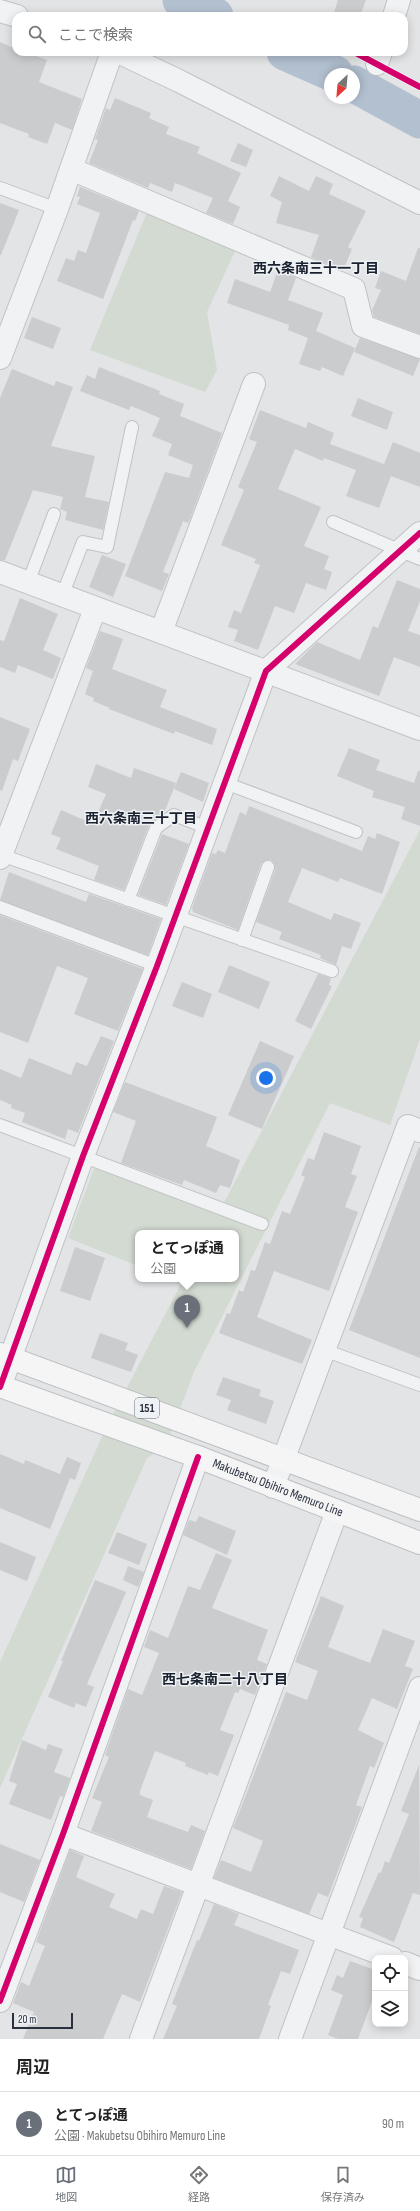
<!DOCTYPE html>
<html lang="ja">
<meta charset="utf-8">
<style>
body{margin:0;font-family:"Sofia Sans Condensed","Noto Sans JP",sans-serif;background:#f2f2f2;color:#222}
.controls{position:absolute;right:12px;bottom:12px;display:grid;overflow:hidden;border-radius:8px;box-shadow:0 2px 10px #0003}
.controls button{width:36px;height:36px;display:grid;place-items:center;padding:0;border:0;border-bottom:1px solid #e0e0e0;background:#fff;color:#222;font:20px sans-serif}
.compass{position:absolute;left:324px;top:68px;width:36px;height:36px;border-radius:50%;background:#fff;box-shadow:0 2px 10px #0003;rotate:206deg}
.scale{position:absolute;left:12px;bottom:10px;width:61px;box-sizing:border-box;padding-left:4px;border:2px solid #29313e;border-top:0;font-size:11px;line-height:14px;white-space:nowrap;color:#29313e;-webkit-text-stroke:3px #eff2f5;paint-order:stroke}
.you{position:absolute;left:266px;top:1078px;width:14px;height:14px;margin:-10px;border:3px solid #fff;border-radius:50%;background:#1a73e8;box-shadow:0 0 0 6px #1a73e833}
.badge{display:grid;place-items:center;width:26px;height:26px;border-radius:50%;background:#6a7079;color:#fff;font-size:13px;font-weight:700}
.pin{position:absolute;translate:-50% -33px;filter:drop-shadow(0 1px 2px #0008)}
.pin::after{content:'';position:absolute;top:21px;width:14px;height:12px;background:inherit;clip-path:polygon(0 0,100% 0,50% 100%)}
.popup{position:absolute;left:135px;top:1230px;width:104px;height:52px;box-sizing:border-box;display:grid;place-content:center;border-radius:8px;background:#fff;filter:drop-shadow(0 1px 3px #0005);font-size:13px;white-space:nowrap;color:#767676}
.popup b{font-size:15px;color:#222}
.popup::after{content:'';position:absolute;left:50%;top:100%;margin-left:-8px;border:8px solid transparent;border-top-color:#fff}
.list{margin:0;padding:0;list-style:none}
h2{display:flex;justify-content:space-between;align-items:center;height:52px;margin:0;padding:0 16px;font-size:17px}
h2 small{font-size:13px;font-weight:400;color:#767676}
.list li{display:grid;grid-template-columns:26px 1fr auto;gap:12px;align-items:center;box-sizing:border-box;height:64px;padding:0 16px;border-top:1px solid #e0e0e0}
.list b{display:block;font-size:15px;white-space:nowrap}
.list p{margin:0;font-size:13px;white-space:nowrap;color:#767676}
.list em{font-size:13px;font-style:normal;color:#767676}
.icon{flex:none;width:22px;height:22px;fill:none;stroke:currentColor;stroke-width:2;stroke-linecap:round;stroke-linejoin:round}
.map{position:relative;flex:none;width:420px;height:2039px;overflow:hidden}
.search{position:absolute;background:#fff;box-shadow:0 2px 10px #0003;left:12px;right:12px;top:12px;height:44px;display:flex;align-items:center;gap:10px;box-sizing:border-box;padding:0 14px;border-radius:12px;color:#767676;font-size:15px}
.sheet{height:116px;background:#fff}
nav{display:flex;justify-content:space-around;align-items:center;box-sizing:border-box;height:56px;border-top:1px solid #e0e0e0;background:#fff;font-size:11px;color:#767676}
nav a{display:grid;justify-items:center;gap:2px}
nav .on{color:#6a7079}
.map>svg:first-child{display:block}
</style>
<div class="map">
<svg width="420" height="2039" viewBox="0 0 420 2039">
<rect width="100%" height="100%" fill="#e2e4e6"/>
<g fill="#d2dad2">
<path d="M 148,210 L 236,249 L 207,312 L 217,370 L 205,392 L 90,350 Z"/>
<path d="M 420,830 L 420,1039 L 390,1125 L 330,1103 L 194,1372 L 166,1446 L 147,1458 L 0,1788 L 0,1662 L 107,1426 L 181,1284 L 169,1279 L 236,1279 L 236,1233 L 138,1233 L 138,1266 L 68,1238 L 95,1166 L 218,1214 Z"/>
</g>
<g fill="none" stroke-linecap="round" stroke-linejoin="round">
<g stroke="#b2c0d0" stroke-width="37">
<path d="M 181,0 L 215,16"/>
<path d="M 285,52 L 335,74"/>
<path d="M 354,84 L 420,120"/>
</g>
</g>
<g fill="#caccce">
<path d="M 338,0 L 366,0 L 360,16 L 333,16 Z"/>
<path d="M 0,42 L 16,49 L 16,52 L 25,52 L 47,60 L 39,82 L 82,99 L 72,130 L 55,123 L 47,144 L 28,137 L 29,134 L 0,123 Z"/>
<path d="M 115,98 L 151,113 L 149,118 L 169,127 L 166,134 L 200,147 L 197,153 L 241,173 L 228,201 L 240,207 L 233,224 L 206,213 L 213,198 L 175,183 L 172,192 L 150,183 L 148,188 L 89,163 L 98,140 L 95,139 L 106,108 L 110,110 Z"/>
<path d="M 238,143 L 253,150 L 246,167 L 230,161 Z"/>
<path d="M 279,176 L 309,191 L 316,176 L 333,184 L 329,194 L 366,211 L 348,247 L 352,249 L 344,268 L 339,266 L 338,269 L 311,257 L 319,235 L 276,223 L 282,202 L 270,196 Z"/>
<path d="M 80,187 L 139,211 L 135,221 L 133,220 L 103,299 L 57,281 L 66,258 L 74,261 L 78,250 L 86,253 L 100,213 L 77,204 L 80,197 L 77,196 Z"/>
<path d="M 0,203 L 19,210 L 1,255 L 0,255 Z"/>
<path d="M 418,248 L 420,248 L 420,334 L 374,317 L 372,310 L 381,290 L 375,288 L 381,271 L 406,281 Z"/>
<path d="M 278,270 L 296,278 L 288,300 L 323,313 L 316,331 L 355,348 L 343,376 L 322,367 L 320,371 L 299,364 L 308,338 L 288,330 L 289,325 L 227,303 L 235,279 L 270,292 Z"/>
<path d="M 32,317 L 61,328 L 53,349 L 24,338 Z"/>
<path d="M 360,338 L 420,359 L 413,376 L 354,352 Z"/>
<path d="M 99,367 L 160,391 L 159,394 L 184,404 L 180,416 L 222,433 L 190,519 L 188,523 L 183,521 L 163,572 L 169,574 L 162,591 L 125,576 L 165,472 L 189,478 L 193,465 L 168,455 L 172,444 L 152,436 L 160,418 L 131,406 L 129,410 L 80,391 L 87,375 L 95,379 Z"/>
<path d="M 12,369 L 54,386 L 56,381 L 73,387 L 51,446 L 95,456 L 85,497 L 109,502 L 103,530 L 65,520 L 67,512 L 60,509 L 63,497 L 33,490 L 5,560 L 0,560 L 0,398 Z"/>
<path d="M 358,398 L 393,412 L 387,430 L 351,416 Z"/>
<path d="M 260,410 L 306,428 L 308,422 L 334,433 L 330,444 L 384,464 L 393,442 L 420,453 L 420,487 L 391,476 L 379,508 L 346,496 L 356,470 L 324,458 L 323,461 L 295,449 L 278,489 L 321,507 L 304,546 L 329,556 L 324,569 L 332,572 L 326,590 L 306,583 L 294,613 L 275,606 L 258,650 L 234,641 L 238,630 L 228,627 L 234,610 L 241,613 L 260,565 L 254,563 L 256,559 L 221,545 L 244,490 L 238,487 L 257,442 L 249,439 Z"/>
<path d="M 102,555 L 126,564 L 113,597 L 89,587 Z"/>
<path d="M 397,580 L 420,589 L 420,601 L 408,631 L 420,635 L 420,667 L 394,657 L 379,696 L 295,664 L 317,642 L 360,660 L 373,626 L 378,628 Z"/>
<path d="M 20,598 L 58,614 L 43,650 L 61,658 L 53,679 L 18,665 L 15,673 L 0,667 L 0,640 L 4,641 Z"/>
<path d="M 100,631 L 123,639 L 112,669 L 167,690 L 160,707 L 217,729 L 212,745 L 175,731 L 174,734 L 109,709 L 110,708 L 93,701 L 94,698 L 85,694 L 93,671 L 86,668 Z"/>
<path d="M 0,717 L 30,729 L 18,761 L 13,759 L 2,791 L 0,790 Z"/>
<path d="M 349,748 L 380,760 L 376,770 L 414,783 L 418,771 L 420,771 L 420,826 L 401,819 L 405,807 L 372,797 L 374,791 L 337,776 Z"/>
<path d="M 96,764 L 131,778 L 134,768 L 176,783 L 164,813 L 149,825 L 124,890 L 94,880 L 99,866 L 56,849 L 61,838 L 51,834 L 61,810 L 93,824 L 106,794 L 88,787 Z"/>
<path d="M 181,772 L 209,783 L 203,802 L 174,789 Z"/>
<path d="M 249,806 L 362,851 L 368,836 L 375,839 L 377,833 L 400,842 L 382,894 L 340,878 L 338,882 L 302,868 L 288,902 L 331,920 L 334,913 L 361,923 L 351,949 L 342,946 L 336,965 L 320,958 L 321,955 L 279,939 L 282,932 L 256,922 L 275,870 L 275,865 L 271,860 L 266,860 L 261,864 L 238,930 L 193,912 L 192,908 L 212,853 L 216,854 L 218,850 L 225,853 L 240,812 L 246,815 Z"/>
<path d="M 162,834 L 189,844 L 166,905 L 138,895 Z"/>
<path d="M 9,872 L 86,902 L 89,894 L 161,919 L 148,955 L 0,900 Z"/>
<path d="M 0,915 L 143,969 L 118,1031 L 74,1014 L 88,978 L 57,966 L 28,1043 L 0,1032 Z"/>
<path d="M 229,965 L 270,982 L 259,1009 L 218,992 Z"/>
<path d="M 318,974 L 331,978 L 329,985 L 332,986 L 311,1029 L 295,1021 Z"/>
<path d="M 182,982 L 212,994 L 203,1018 L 172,1006 Z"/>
<path d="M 101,1036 L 114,1041 L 78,1133 L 68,1129 L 65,1139 L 22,1122 L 25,1113 L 11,1108 L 12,1105 L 0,1100 L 0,1069 L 21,1078 L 29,1058 L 71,1075 L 76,1062 L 87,1066 Z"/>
<path d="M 260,1041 L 294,1056 L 262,1129 L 228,1115 Z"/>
<path d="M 125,1082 L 217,1117 L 206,1146 L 240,1160 L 230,1188 L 220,1185 L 216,1193 L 184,1180 L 182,1185 L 121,1163 L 136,1121 L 113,1112 Z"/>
<path d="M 324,1132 L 361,1146 L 351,1174 L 357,1176 L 345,1207 L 358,1212 L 349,1236 L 329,1291 L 274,1271 L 257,1317 L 312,1340 L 302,1364 L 219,1333 L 227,1313 L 230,1314 L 239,1290 L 243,1292 L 251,1270 L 255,1271 L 265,1242 L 270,1244 L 282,1211 L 290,1214 L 305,1177 L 301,1175 L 308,1158 L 314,1160 Z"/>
<path d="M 419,1147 L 420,1148 L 420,1358 L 349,1330 Z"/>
<path d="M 75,1247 L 105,1258 L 90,1301 L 60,1291 Z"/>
<path d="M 100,1333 L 128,1343 L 125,1350 L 138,1355 L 131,1372 L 91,1358 Z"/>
<path d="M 223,1377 L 261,1390 L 259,1396 L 274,1401 L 266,1424 L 227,1410 L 231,1400 L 216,1395 Z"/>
<path d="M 0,1454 L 24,1464 L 25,1460 L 60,1474 L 67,1457 L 81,1463 L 75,1480 L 70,1478 L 50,1529 L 0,1508 Z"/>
<path d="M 199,1516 L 236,1531 L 227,1555 L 183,1535 L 189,1520 L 196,1522 Z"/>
<path d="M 117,1532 L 147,1544 L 139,1565 L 108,1553 Z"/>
<path d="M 0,1542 L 36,1557 L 27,1581 L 0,1570 Z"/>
<path d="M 216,1553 L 232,1560 L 212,1608 L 268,1630 L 257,1660 L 267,1664 L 255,1695 L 240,1689 L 238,1693 L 235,1692 L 220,1730 L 234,1735 L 218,1776 L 209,1772 L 208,1775 L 185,1766 L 186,1763 L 155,1751 L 140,1791 L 140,1795 L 153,1800 L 147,1817 L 188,1832 L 191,1825 L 205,1831 L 191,1869 L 91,1831 L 102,1802 L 92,1798 L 109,1757 L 105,1755 L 128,1689 L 142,1695 L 159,1653 L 144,1647 L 150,1630 L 168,1638 L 188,1586 L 200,1590 Z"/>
<path d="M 128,1566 L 144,1572 L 138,1587 L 123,1580 Z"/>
<path d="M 95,1580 L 126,1592 L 87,1684 L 94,1687 L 86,1707 L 76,1703 L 74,1708 L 48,1697 L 63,1661 L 61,1661 Z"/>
<path d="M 321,1596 L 344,1606 L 328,1647 L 370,1663 L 383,1629 L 415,1641 L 405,1666 L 413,1669 L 397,1709 L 372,1698 L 358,1730 L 384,1743 L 374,1768 L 370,1766 L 356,1805 L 362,1807 L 328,1897 L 318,1893 L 309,1914 L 214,1878 L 221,1860 L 251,1872 L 263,1841 L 233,1828 L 286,1692 L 307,1700 L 318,1671 L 295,1662 Z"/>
<path d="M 22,1740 L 46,1750 L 48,1744 L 63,1749 L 54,1772 L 70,1778 L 63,1797 L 60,1796 L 51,1820 L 9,1804 L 17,1784 L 9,1781 Z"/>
<path d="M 419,1765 L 420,1895 L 413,1893 L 394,1942 L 360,1927 L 363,1918 L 359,1917 L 379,1872 L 381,1873 L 385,1861 L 389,1863 L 409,1814 L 401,1811 Z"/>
<path d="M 0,1844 L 40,1860 L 24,1902 L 0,1892 Z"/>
<path d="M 70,1850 L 84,1856 L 76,1877 L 115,1894 L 109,1907 L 137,1919 L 141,1909 L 153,1914 L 164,1886 L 182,1892 L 140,2002 L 122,1994 L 103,2039 L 23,2039 L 34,2012 L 13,2003 L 21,1982 L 29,1986 L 45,1946 L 36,1942 Z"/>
<path d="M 214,1904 L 239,1914 L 234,1925 L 299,1950 L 290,1974 L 281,1971 L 268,2005 L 271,2006 L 259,2039 L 163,2039 L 177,2006 L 172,2004 L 197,1940 L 199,1941 Z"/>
<path d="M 350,1961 L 375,1970 L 375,1993 L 358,2039 L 338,2039 L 328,2035 L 343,1995 L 331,1990 L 337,1975 L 343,1978 Z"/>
</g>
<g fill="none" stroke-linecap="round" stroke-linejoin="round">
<defs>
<g id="service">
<path d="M 0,188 L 57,209"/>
<path d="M 333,522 L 420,559"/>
<path d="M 28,583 L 54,514"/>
<path d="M 62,596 L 83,542 L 107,547 L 132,427"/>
<path d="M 225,783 L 356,832"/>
<path d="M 1,855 L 332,971"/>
<path d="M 128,900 L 156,828 L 174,815 L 208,828"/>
<path d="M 0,907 L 157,966"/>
<path d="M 242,940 L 268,867"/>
<path d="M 0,1125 L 262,1224"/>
<path d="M 324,1350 L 420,1385"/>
</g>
<g id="minor">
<path d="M 0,11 L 17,16"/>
<path d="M 394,16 L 399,0"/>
<path d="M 118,52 L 179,81 L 420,203"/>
<path d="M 377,64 L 381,52"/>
<path d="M 71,169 L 354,289 L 363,326 L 420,347"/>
<path d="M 0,358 L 57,209 L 112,52"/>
<path d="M 0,572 L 420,729"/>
<path d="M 161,632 L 254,384"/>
<path d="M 0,858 L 95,609"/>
<path d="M 0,1387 L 83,1156 L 157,966 L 266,671 L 420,533"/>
<path d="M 273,1487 L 408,1126 L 420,1131"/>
<path d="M 63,1834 L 392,1958"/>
<path d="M 405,1963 L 420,1969"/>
<path d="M 0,2001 L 63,1834 L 198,1457"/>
<path d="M 141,2039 L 337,1511"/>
<path d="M 290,2039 L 420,1688"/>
</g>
<g id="primary">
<path d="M 0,1354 L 420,1510"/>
<path id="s1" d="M 0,1386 L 198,1457 L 420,1543"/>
</g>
</defs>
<use href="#service" stroke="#c0c2c4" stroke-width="14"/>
<use href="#minor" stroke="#c0c2c4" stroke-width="24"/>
<use href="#primary" stroke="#bec1c4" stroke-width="24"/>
<use href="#service" stroke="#f0f2f3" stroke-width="12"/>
<use href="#minor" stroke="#f0f2f3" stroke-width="22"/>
<use href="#primary" stroke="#f5f5f6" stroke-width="22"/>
<defs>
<g id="cycleway">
<path d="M 354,52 L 420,87"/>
<path d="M 0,1387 L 83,1156 L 157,966 L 266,671 L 420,533"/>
<path d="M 0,2001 L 63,1834 L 198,1457"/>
</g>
</defs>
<use href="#cycleway" stroke="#eff2f5" stroke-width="8"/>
<use href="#cycleway" stroke="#d6006c" stroke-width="6"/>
</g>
<g text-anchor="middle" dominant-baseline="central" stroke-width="3" stroke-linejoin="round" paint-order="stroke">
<rect fill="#eff2f5" stroke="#646b75" stroke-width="1" x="135" y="1398" width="24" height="20" rx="3"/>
<g font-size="12" font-weight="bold" fill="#29313e">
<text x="147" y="1408">151</text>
</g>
<g font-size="13" fill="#29313e" stroke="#eff2f5">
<text stroke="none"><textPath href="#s1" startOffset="296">Makubetsu Obihiro Memuro Line</textPath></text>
</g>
<g font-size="14" font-weight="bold" fill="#1b222f" stroke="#eff2f5">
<text x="316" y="268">西六条南三十一丁目</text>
<text x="141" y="818">西六条南三十丁目</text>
<text x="225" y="1679">西七条南二十八丁目</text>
</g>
</g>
</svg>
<div class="controls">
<button><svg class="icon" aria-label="locate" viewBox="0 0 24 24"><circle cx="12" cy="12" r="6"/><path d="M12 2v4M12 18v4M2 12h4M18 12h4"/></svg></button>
<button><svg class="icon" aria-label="layers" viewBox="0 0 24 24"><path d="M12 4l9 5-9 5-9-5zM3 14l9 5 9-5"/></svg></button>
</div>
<svg class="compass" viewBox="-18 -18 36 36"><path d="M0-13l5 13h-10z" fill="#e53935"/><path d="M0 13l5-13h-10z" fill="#767676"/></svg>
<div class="scale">20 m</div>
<div class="you"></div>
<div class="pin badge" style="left:187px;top:1328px">1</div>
<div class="popup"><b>とてっぽ通</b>公園</div>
<div class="search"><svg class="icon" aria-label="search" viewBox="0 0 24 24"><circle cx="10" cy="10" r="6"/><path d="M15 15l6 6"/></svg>ここで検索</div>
</div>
<section class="sheet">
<h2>周辺<small></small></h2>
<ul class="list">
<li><span class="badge">1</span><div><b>とてっぽ通</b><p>公園 · Makubetsu Obihiro Memuro Line</p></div><em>90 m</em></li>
</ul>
</section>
<nav>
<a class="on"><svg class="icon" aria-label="map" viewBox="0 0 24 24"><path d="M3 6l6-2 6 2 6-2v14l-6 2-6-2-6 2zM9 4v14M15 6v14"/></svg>地図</a>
<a><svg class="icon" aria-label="directions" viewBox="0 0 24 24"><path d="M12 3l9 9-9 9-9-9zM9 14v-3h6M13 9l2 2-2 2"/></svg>経路</a>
<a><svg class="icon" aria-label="saved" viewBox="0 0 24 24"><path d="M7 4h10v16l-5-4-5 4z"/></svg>保存済み</a>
</nav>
